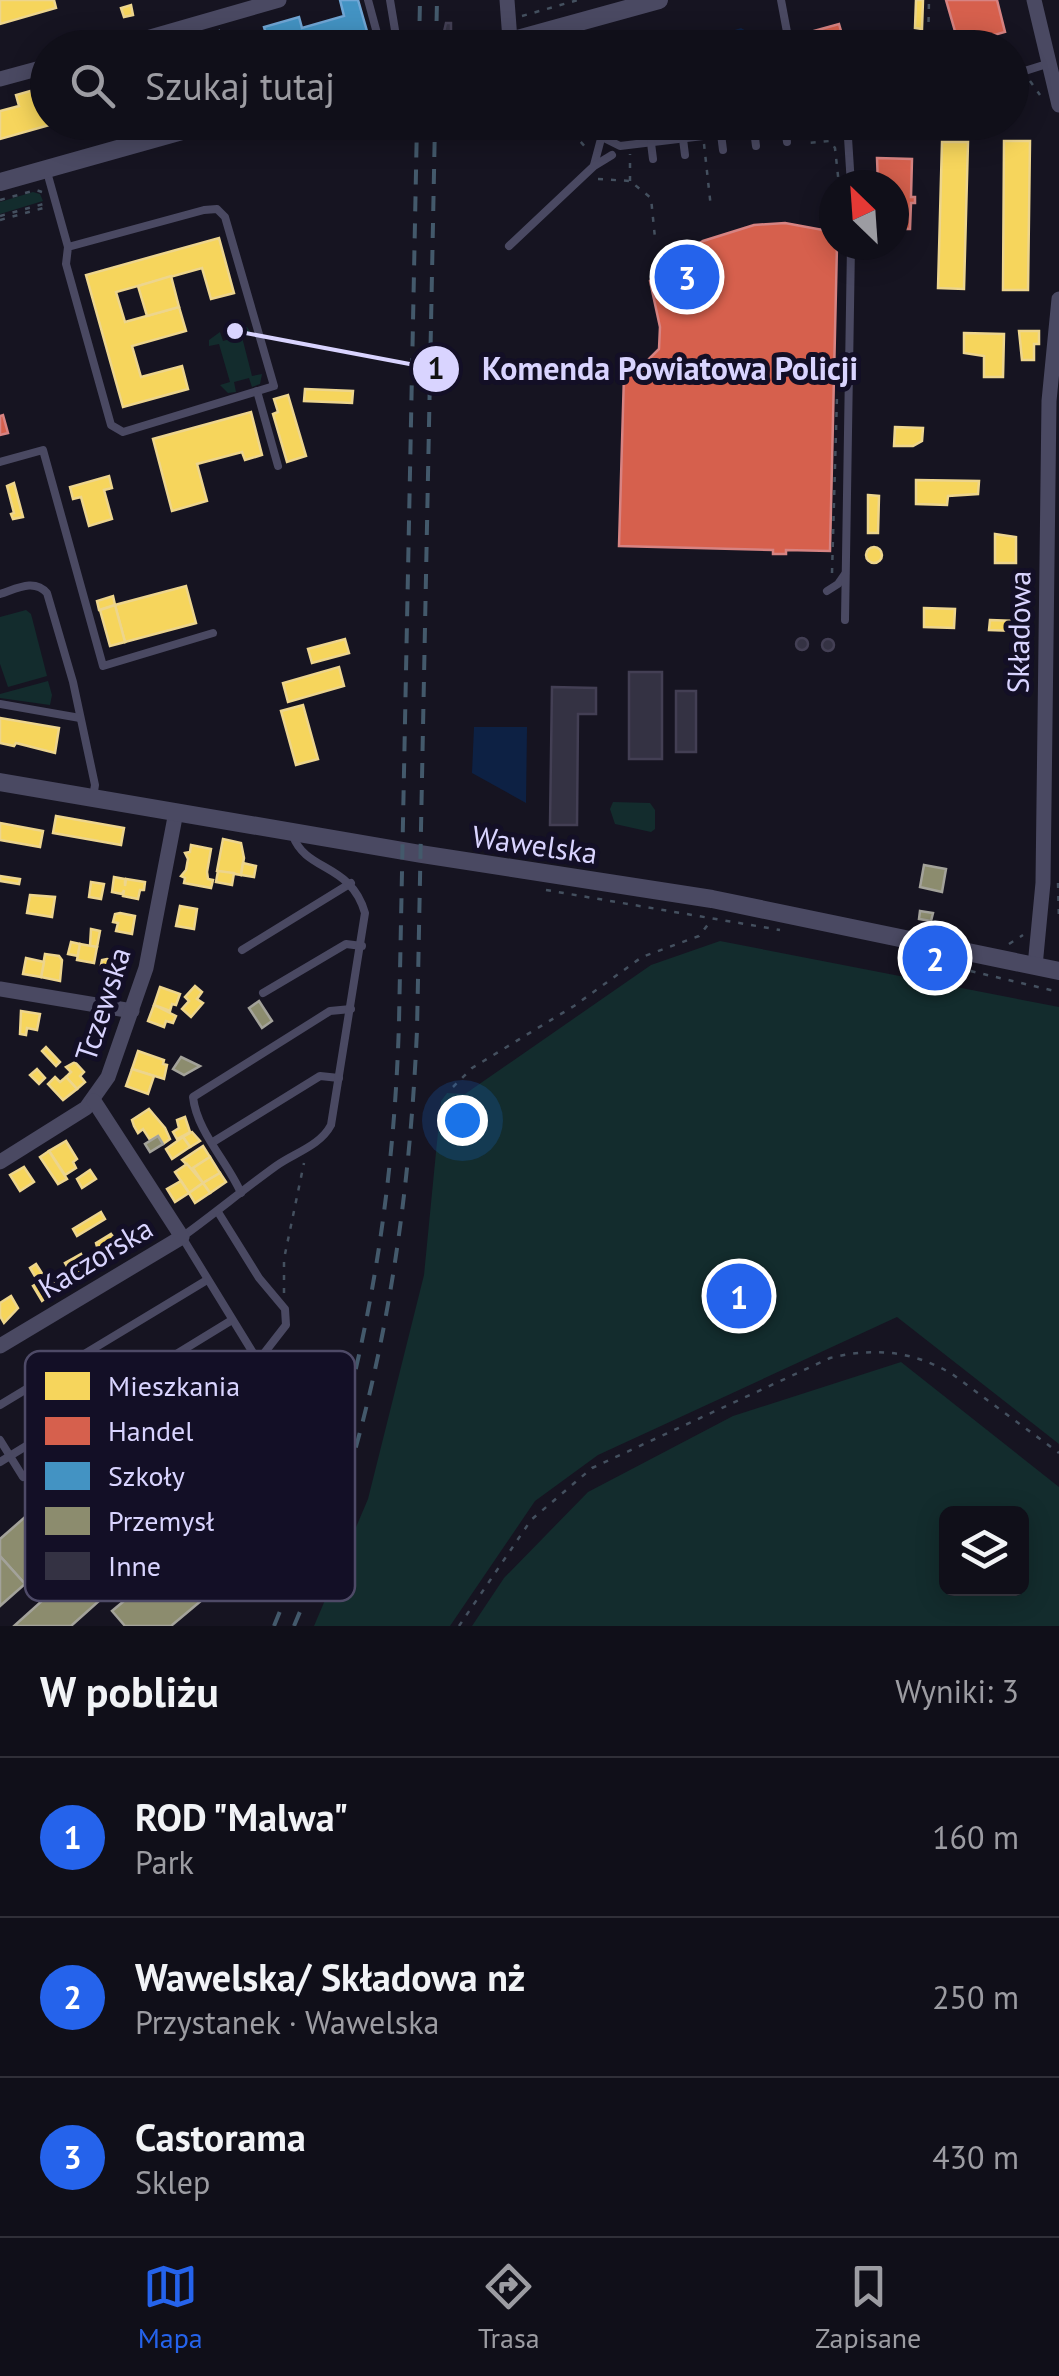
<!DOCTYPE html>
<html lang="pl">
<meta charset="utf-8">
<style>
body{margin:0;font-family:"PT Sans",sans-serif;background:#191822;color:#f1f3f6}
.controls{position:absolute;right:30px;bottom:30px;display:grid;overflow:hidden;border-radius:15px;box-shadow:0 5px 25px #0003}
.controls button{width:90px;height:90px;display:grid;place-items:center;padding:0;border:0;border-bottom:2px solid #302f38;background:#100f19;color:#f1f3f6;font:50px sans-serif}
.compass{position:absolute;left:819px;top:170px;width:90px;height:90px;border-radius:50%;background:#100f19;box-shadow:0 5px 25px #0003;rotate:335deg}
.you{position:absolute;left:462px;top:1120px;width:35px;height:35px;margin:-25px;border:8px solid #fff;border-radius:50%;background:#1a73e8;box-shadow:0 0 0 15px #1a73e833}
.badge{display:grid;place-items:center;width:65px;height:65px;border-radius:50%;background:#2563eb;color:#fff;font-size:32px;font-weight:700}
.pin{position:absolute;translate:-50% -50%;border:5px solid #fff;box-shadow:0 2px 10px #0006}
.list{margin:0;padding:0;list-style:none}
h2{display:flex;justify-content:space-between;align-items:center;height:130px;margin:0;padding:0 40px;font-size:42px}
h2 small{font-size:32px;font-weight:400;color:#9c9ca2}
.list li{display:grid;grid-template-columns:65px 1fr auto;gap:30px;align-items:center;box-sizing:border-box;height:160px;padding:0 40px;border-top:2px solid #302f38}
.list b{display:block;font-size:38px;white-space:nowrap}
.list p{margin:0;font-size:32px;white-space:nowrap;color:#9c9ca2}
.list em{font-size:32px;font-style:normal;color:#9c9ca2}
.icon{flex:none;width:55px;height:55px;fill:none;stroke:currentColor;stroke-width:2;stroke-linecap:round;stroke-linejoin:round}
.map{position:relative;flex:none;width:1059px;height:1626px;overflow:hidden}
.search{position:absolute;background:#100f19;box-shadow:0 5px 25px #0003;left:30px;right:30px;top:30px;height:110px;display:flex;align-items:center;gap:25px;box-sizing:border-box;padding:0 35px;border-radius:55px;color:#9c9ca2;font-size:38px}
.sheet{height:610px;background:#100f19}
nav{display:flex;justify-content:space-around;align-items:center;box-sizing:border-box;height:140px;border-top:2px solid #302f38;background:#100f19;font-size:28px;color:#9c9ca2}
nav a{display:grid;justify-items:center;gap:5px}
nav .on{color:#2563eb}
.map>svg:first-child{display:block}
</style>
<div class="map">
<svg width="1059" height="1626" viewBox="0 0 1059 1626">
<rect width="100%" height="100%" fill="#161421"/>
<g fill="#132c2d" fill-rule="evenodd">
<path d="M 33,192 L 40,194 L 43,201 L 0,214 L 0,202 Z"/>
<path d="M 242,326 L 247,327 L 252,334 L 242,337 L 252,376 L 262,374 L 260,384 L 252,387 L 249,378 L 234,382 L 236,392 L 228,393 L 220,385 L 230,382 L 219,344 L 209,346 L 209,340 L 220,332 L 223,341 L 237,337 L 236,327 Z"/>
<path d="M 26,610 L 31,614 L 47,676 L 8,687 L 0,664 L 0,617 Z"/>
<path d="M 48,681 L 52,695 L 50,705 L 0,698 L 0,694 Z"/>
<path d="M 613,802 L 650,803 L 655,810 L 655,829 L 651,832 L 615,824 L 610,809 Z"/>
<path d="M 720,941 L 1059,1007 L 1059,1444 L 897,1317 L 598,1455 L 535,1501 L 450,1626 L 314,1626 L 368,1499 L 424,1275 L 441,1101 L 447,1093 L 465,1094 L 651,965 Z"/>
<path d="M 901,1362 L 1059,1487 L 1059,1626 L 472,1626 L 504,1578 L 588,1492 L 733,1416 ZM 946,1514 L 1022,1514 L 1022,1588 L 946,1588 Z"/>
</g>
<g fill="#0d2144">
<path d="M 741,28 L 746,31 L 747,47 L 710,47 L 710,38 Z"/>
<path d="M 474,727 L 527,727 L 526,803 L 472,773 Z"/>
</g>
<g fill="#f6d55c" stroke="#edd58d" stroke-width="2.5">
<path d="M 0,0 L 54,0 L 56,8 L 0,24 Z"/>
<path d="M 916,0 L 923,0 L 922,29 L 915,28 Z"/>
<path d="M 131,5 L 133,15 L 124,17 L 121,8 Z"/>
<path d="M 170,37 L 176,48 L 138,48 Z"/>
<path d="M 48,86 L 48,122 L 60,122 L 0,139 L 0,111 L 19,106 L 16,95 Z"/>
<path d="M 482,122 L 507,122 L 507,131 L 497,134 L 495,126 L 487,128 Z"/>
<path d="M 1004,141 L 1030,141 L 1028,290 L 1003,290 Z"/>
<path d="M 942,142 L 968,142 L 964,289 L 938,288 Z"/>
<path d="M 219,238 L 234,293 L 211,299 L 202,268 L 116,292 L 125,322 L 179,307 L 186,331 L 132,346 L 141,377 L 182,366 L 188,389 L 123,407 L 86,275 Z"/>
<path d="M 171,276 L 179,307 L 147,316 L 138,286 Z"/>
<path d="M 1019,331 L 1039,331 L 1039,344 L 1034,344 L 1034,360 L 1022,360 Z"/>
<path d="M 964,333 L 1004,334 L 1003,377 L 984,377 L 984,356 L 964,353 Z"/>
<path d="M 305,389 L 353,391 L 352,403 L 304,401 Z"/>
<path d="M 288,395 L 306,456 L 287,462 L 273,414 L 278,412 L 274,399 Z"/>
<path d="M 251,412 L 262,455 L 245,460 L 242,452 L 197,464 L 207,501 L 172,511 L 153,439 Z"/>
<path d="M 895,427 L 923,428 L 922,441 L 913,446 L 894,446 Z"/>
<path d="M 109,476 L 112,488 L 104,490 L 112,519 L 89,526 L 81,497 L 73,499 L 70,487 Z"/>
<path d="M 916,480 L 979,481 L 978,494 L 948,496 L 947,505 L 916,504 Z"/>
<path d="M 14,483 L 23,517 L 13,519 L 11,514 L 14,513 L 7,486 Z"/>
<path d="M 868,495 L 879,496 L 878,533 L 868,533 Z"/>
<path d="M 995,534 L 1016,537 L 1016,563 L 995,563 Z"/>
<circle cx="874" cy="555" r="8"/>
<path d="M 186,586 L 196,623 L 125,642 L 115,605 Z"/>
<path d="M 113,596 L 115,605 L 99,610 L 97,601 Z"/>
<path d="M 115,605 L 125,642 L 110,646 L 100,610 Z"/>
<path d="M 924,608 L 955,609 L 954,628 L 924,627 Z"/>
<path d="M 990,620 L 1016,621 L 1016,631 L 989,630 Z"/>
<path d="M 345,639 L 349,653 L 312,663 L 308,649 Z"/>
<path d="M 339,667 L 344,686 L 288,702 L 283,683 Z"/>
<path d="M 303,705 L 318,759 L 296,765 L 281,711 Z"/>
<path d="M 0,718 L 59,728 L 55,753 L 16,743 L 14,746 L 0,743 Z"/>
<path d="M 56,816 L 124,828 L 121,845 L 53,833 Z"/>
<path d="M 0,823 L 43,831 L 40,847 L 0,840 Z"/>
<path d="M 223,839 L 241,843 L 244,858 L 241,875 L 217,871 Z"/>
<path d="M 191,845 L 211,849 L 207,872 L 208,879 L 213,880 L 211,888 L 184,883 L 185,878 L 181,876 L 186,870 L 188,859 L 185,853 L 190,852 Z"/>
<path d="M 243,863 L 256,866 L 254,877 L 241,875 Z"/>
<path d="M 218,871 L 234,873 L 232,885 L 216,882 Z"/>
<path d="M 0,876 L 20,879 L 19,884 L 0,881 Z"/>
<path d="M 114,877 L 125,879 L 125,886 L 126,879 L 145,882 L 144,890 L 140,890 L 138,899 L 123,896 L 124,890 L 122,894 L 112,892 Z"/>
<path d="M 91,882 L 104,884 L 101,899 L 89,897 Z"/>
<path d="M 30,895 L 55,897 L 52,917 L 27,913 Z"/>
<path d="M 180,906 L 197,909 L 194,929 L 176,926 Z"/>
<path d="M 120,913 L 135,916 L 132,934 L 116,931 L 118,923 L 113,922 L 115,914 Z"/>
<path d="M 91,929 L 100,931 L 97,947 L 90,946 Z"/>
<path d="M 71,942 L 80,944 L 78,956 L 68,954 Z"/>
<path d="M 80,944 L 97,947 L 94,963 L 77,960 Z"/>
<path d="M 45,954 L 59,956 L 62,960 L 60,981 L 41,977 Z"/>
<path d="M 26,958 L 44,962 L 41,977 L 23,974 Z"/>
<path d="M 107,959 L 123,962 L 120,980 L 104,977 L 105,971 L 100,970 L 102,960 Z"/>
<path d="M 195,986 L 202,992 L 197,999 L 203,1003 L 191,1017 L 182,1009 L 189,1001 L 185,997 Z"/>
<path d="M 160,987 L 180,994 L 176,1005 L 172,1004 L 170,1011 L 154,1005 Z"/>
<path d="M 154,1005 L 176,1016 L 173,1023 L 166,1021 L 164,1027 L 148,1021 Z"/>
<path d="M 21,1011 L 40,1014 L 37,1030 L 27,1028 L 26,1035 L 20,1034 Z"/>
<path d="M 46,1047 L 60,1062 L 56,1066 L 42,1051 Z"/>
<path d="M 138,1051 L 164,1060 L 163,1064 L 167,1065 L 164,1079 L 132,1069 Z"/>
<path d="M 75,1062 L 84,1072 L 80,1076 L 85,1082 L 77,1089 L 66,1077 L 71,1072 L 66,1067 Z"/>
<path d="M 37,1069 L 45,1078 L 39,1084 L 30,1075 Z"/>
<path d="M 132,1069 L 154,1076 L 148,1094 L 126,1086 Z"/>
<path d="M 55,1077 L 60,1082 L 66,1077 L 77,1089 L 63,1100 L 48,1084 Z"/>
<path d="M 149,1109 L 165,1128 L 170,1139 L 163,1144 L 158,1136 L 150,1140 L 143,1129 L 138,1133 L 134,1126 L 132,1120 Z"/>
<path d="M 185,1117 L 190,1132 L 177,1139 L 173,1132 L 179,1128 L 177,1120 Z"/>
<path d="M 192,1132 L 200,1141 L 190,1147 L 183,1137 Z"/>
<path d="M 183,1137 L 190,1147 L 172,1159 L 166,1149 Z"/>
<path d="M 66,1141 L 77,1159 L 73,1162 L 76,1168 L 65,1175 L 49,1151 Z"/>
<path d="M 203,1146 L 210,1157 L 191,1169 L 182,1160 Z"/>
<path d="M 49,1151 L 67,1179 L 58,1184 L 40,1157 Z"/>
<path d="M 210,1157 L 220,1173 L 203,1183 L 193,1168 Z"/>
<path d="M 187,1164 L 203,1183 L 189,1193 L 175,1172 Z"/>
<path d="M 24,1167 L 34,1182 L 20,1191 L 10,1175 Z"/>
<path d="M 90,1170 L 96,1179 L 82,1188 L 77,1179 Z"/>
<path d="M 220,1173 L 226,1182 L 210,1193 L 203,1183 Z"/>
<path d="M 181,1181 L 189,1193 L 175,1202 L 167,1189 Z"/>
<path d="M 203,1183 L 210,1193 L 195,1203 L 189,1193 Z"/>
<path d="M 101,1212 L 105,1219 L 77,1236 L 73,1229 Z"/>
<path d="M 111,1234 L 124,1250 L 105,1262 L 95,1251 L 98,1250 L 96,1243 Z"/>
<path d="M 81,1254 L 89,1271 L 74,1278 L 65,1263 Z"/>
<path d="M 36,1264 L 45,1278 L 39,1283 L 30,1268 Z"/>
<path d="M 50,1276 L 58,1289 L 42,1301 L 33,1286 Z"/>
<path d="M 11,1296 L 18,1308 L 4,1323 L 0,1316 L 0,1303 Z"/>
</g>
<g fill="#d6604d" stroke="#d78382" stroke-width="2.5">
<path d="M 946,0 L 997,0 L 1005,32 L 959,45 Z"/>
<path d="M 839,24 L 846,48 L 799,48 L 796,36 Z"/>
<path d="M 877,158 L 912,159 L 911,197 L 915,197 L 915,203 L 911,203 L 910,229 L 896,229 L 896,244 L 894,185 L 878,185 Z"/>
<path d="M 785,223 L 834,232 L 834,245 L 837,245 L 830,551 L 786,550 L 786,554 L 773,554 L 773,550 L 619,546 L 624,375 L 633,375 L 659,349 L 660,327 L 650,281 L 671,261 L 703,241 L 754,225 Z"/>
<path d="M 3,415 L 8,433 L 0,435 L 0,416 Z"/>
</g>
<g fill="#4393c3" stroke="#70a6d5" stroke-width="2.5">
<path d="M 340,0 L 358,0 L 369,38 L 328,48 L 232,48 L 267,37 L 264,27 L 299,17 L 302,28 L 344,16 Z"/>
<path d="M 219,31 L 224,47 L 230,48 L 206,48 L 203,36 Z"/>
</g>
<g fill="#8c8c6e" stroke="#a3a29a" stroke-width="2.5">
<path d="M 924,865 L 946,869 L 942,892 L 920,887 Z"/>
<path d="M 920,911 L 933,913 L 931,921 L 919,919 Z"/>
<path d="M 259,1001 L 272,1021 L 262,1028 L 249,1008 Z"/>
<path d="M 181,1057 L 200,1066 L 184,1075 L 173,1069 Z"/>
<path d="M 158,1136 L 163,1144 L 150,1152 L 145,1144 Z"/>
<path d="M 65,1482 L 98,1520 L 25,1584 L 0,1556 L 0,1539 Z"/>
<path d="M 140,1513 L 166,1541 L 71,1626 L 14,1626 Z"/>
<path d="M 196,1541 L 227,1579 L 171,1626 L 125,1626 L 112,1611 Z"/>
<path d="M 0,1556 L 25,1584 L 0,1606 Z"/>
</g>
<g fill="#343243" stroke="#433f54" stroke-width="2.5">
<path d="M 446,23 L 451,23 L 451,36 L 443,36 Z"/>
<circle cx="802" cy="644" r="6"/>
<circle cx="828" cy="645" r="6"/>
<rect x="629" y="672" width="33" height="87"/>
<path d="M 552,687 L 596,688 L 596,714 L 578,714 L 577,825 L 550,825 Z"/>
<rect x="676" y="691" width="20" height="61"/>
</g>
<g fill="none" stroke-linecap="round" stroke-linejoin="round">
<g stroke="#44505f" stroke-width="2.5" stroke-dasharray="5 8" stroke-linecap="butt">
<path d="M 522,16 L 578,0"/>
<path d="M 590,37 L 591,48"/>
<path d="M 928,48 L 929,0"/>
<path d="M 1030,81 L 1040,95"/>
<path d="M 564,122 L 586,148"/>
<path d="M 616,122 L 619,133"/>
<path d="M 229,129 L 253,122"/>
<path d="M 803,134 L 808,143 L 830,141 L 835,148 L 839,185"/>
<path d="M 704,144 L 711,208"/>
<path d="M 598,179 L 630,181 L 651,198 L 655,238"/>
<path d="M 630,181 L 630,154"/>
<path d="M 0,200 L 36,190 L 42,192"/>
<path d="M 0,216 L 47,203"/>
<path d="M 0,220 L 47,207"/>
<path d="M 832,573 L 837,396"/>
<path d="M 1058,883 L 1059,921"/>
<path d="M 546,890 L 780,930"/>
<path d="M 1009,944 L 1023,935"/>
<path d="M 920,959 L 1059,992"/>
<path d="M 453,1087 L 472,1068 L 574,1006 L 642,957 L 699,936 L 710,922"/>
<path d="M 284,1293 L 284,1259 L 304,1163"/>
<path d="M 459,1626 L 531,1520 L 592,1468 L 830,1358 C 875,1347 913,1351 952,1374 L 1059,1453"/>
</g>
<g stroke="#4a4962" stroke-width="8">
<path d="M 368,0 L 381,48"/>
<path d="M 390,0 L 398,48"/>
<path d="M 781,0 L 790,48"/>
<path d="M 547,31 L 557,48"/>
<path d="M 972,46 L 972,48"/>
<path d="M 1012,75 L 1050,63"/>
<path d="M 595,122 L 604,138 L 620,146 L 820,122"/>
<path d="M 847,122 L 851,185"/>
<path d="M 785,127 L 787,142"/>
<path d="M 754,130 L 756,146"/>
<path d="M 721,134 L 723,150"/>
<path d="M 683,139 L 685,155"/>
<path d="M 651,143 L 653,159"/>
<path d="M 594,165 L 602,135"/>
<path d="M 47,172 L 68,247 L 66,264 L 111,425 L 123,432 L 274,386 L 225,217 L 217,209 L 204,210 L 68,247"/>
<path d="M 509,246 L 594,166 L 612,155"/>
<path d="M 257,391 L 278,466"/>
<path d="M 0,462 L 43,450 L 103,666 L 213,633"/>
<path d="M 827,591 L 838,584 L 845,574"/>
<path d="M 0,594 C 16,589 34,578 47,593 L 73,682 L 95,785 L 93,797"/>
<path d="M 845,620 L 851,245"/>
<path d="M 0,704 L 80,718"/>
<path d="M 242,950 L 351,883"/>
<path d="M 263,993 L 346,944 L 362,946"/>
<path d="M 213,1142 L 320,1076 L 339,1078"/>
<path d="M 241,1193 C 227,1161 197,1132 193,1097 L 330,1011 L 351,1009"/>
<path d="M 122,1387 L 169,1462"/>
<path d="M 0,1405 L 207,1280"/>
<path d="M 0,1440 L 23,1477"/>
<path d="M 105,1454 L 258,1361 L 286,1325 L 285,1309 L 259,1278 L 218,1212"/>
<path d="M 0,1462 L 232,1320"/>
<path d="M 135,1484 L 256,1408 L 258,1361 L 182,1237 C 214,1214 244,1189 276,1166 C 294,1153 320,1146 331,1125 L 365,913 C 351,863 306,872 293,836"/>
</g>
<g stroke="#4a4962" stroke-width="15">
<path d="M 507,0 L 510,40"/>
<path d="M 1034,0 L 1059,105"/>
<path d="M 112,48 L 279,0"/>
<path d="M 0,79 L 48,66"/>
<path d="M 1035,966 L 1043,883 L 1049,401 L 1059,299"/>
<path d="M 0,989 L 132,1011"/>
<path d="M 0,1162 L 86,1108 L 108,1077 L 146,968 L 176,812"/>
<path d="M 0,1346 L 182,1237 L 94,1101"/>
</g>
<g stroke="#4a4962" stroke-width="18">
<path d="M 485,48 L 659,0"/>
<path d="M 0,182 L 214,122"/>
<path d="M 0,782 L 421,854 L 712,899 L 1059,971"/>
</g>
<g stroke="#43596b" stroke-width="4" stroke-dasharray="15 12" stroke-linecap="butt">
<path d="M 419,48 L 420,0"/>
<path d="M 436,48 L 437,0"/>
<path d="M 274,1626 C 354,1432 393,1232 399,1022 L 417,122"/>
<path d="M 294,1626 C 375,1435 408,1236 417,1030 L 435,122"/>
</g>
</g>
<g text-anchor="middle" dominant-baseline="central" stroke-width="10" stroke-linejoin="round" paint-order="stroke">
<g font-size="30" fill="#d9d4ff" stroke="#130f26">
<text transform="translate(1018 632) rotate(-89)">Składowa</text>
<text transform="translate(535 844) rotate(8)">Wawelska</text>
<text transform="translate(102 1004) rotate(-72)">Tczewska</text>
<text transform="translate(95 1257) rotate(-31)">Kaczorska</text>
</g>
</g>
<rect x="25" y="1351" width="330" height="250" rx="15" fill="#130f26" stroke="#4e4a67" stroke-width="2.5"/>
<rect x="45" y="1372" width="45" height="28" fill="#f6d55c"/>
<rect x="45" y="1417" width="45" height="28" fill="#d6604d"/>
<rect x="45" y="1462" width="45" height="28" fill="#4393c3"/>
<rect x="45" y="1507" width="45" height="28" fill="#8c8c6e"/>
<rect x="45" y="1552" width="45" height="28" fill="#343243"/>
<g font-size="28" fill="#d9d4ff">
<text x="108" y="1396">Mieszkania</text>
<text x="108" y="1441">Handel</text>
<text x="108" y="1486">Szkoły</text>
<text x="108" y="1531">Przemysł</text>
<text x="108" y="1576">Inne</text>
</g>
<path fill="none" stroke="#d9d4ff" stroke-width="4" d="M235 331L436 369"/>
<g fill="#d9d4ff" stroke="#130f26" stroke-width="4">
<circle cx="235" cy="331" r="10"/>
<circle cx="436" cy="369" r="25"/>
</g>
<g font-size="30" text-anchor="middle" font-weight="bold" fill="#111">
<text x="436" y="379">1</text>
</g>
<g font-size="32" text-anchor="middle" font-weight="bold" fill="#d9d4ff" stroke="#130f26" stroke-width="10" stroke-linejoin="round" paint-order="stroke">
<text x="670" y="380">Komenda Powiatowa Policji</text>
</g>
</svg>
<div class="controls">
<button><svg class="icon" aria-label="layers" viewBox="0 0 24 24"><path d="M12 4l9 5-9 5-9-5zM3 14l9 5 9-5"/></svg></button>
</div>
<svg class="compass" viewBox="-18 -18 36 36"><path d="M0-13l5 13h-10z" fill="#e53935"/><path d="M0 13l5-13h-10z" fill="#9c9ca2"/></svg>
<div class="you"></div>
<div class="pin badge" style="left:739px;top:1296px">1</div>
<div class="pin badge" style="left:935px;top:958px">2</div>
<div class="pin badge" style="left:687px;top:277px">3</div>
<div class="search"><svg class="icon" aria-label="search" viewBox="0 0 24 24"><circle cx="10" cy="10" r="6"/><path d="M15 15l6 6"/></svg>Szukaj tutaj</div>
</div>
<section class="sheet">
<h2>W pobliżu<small>Wyniki: 3</small></h2>
<ul class="list">
<li><span class="badge">1</span><div><b>ROD &quot;Malwa&quot;</b><p>Park</p></div><em>160 m</em></li>
<li><span class="badge">2</span><div><b>Wawelska/ Składowa nż</b><p>Przystanek · Wawelska</p></div><em>250 m</em></li>
<li><span class="badge">3</span><div><b>Castorama</b><p>Sklep</p></div><em>430 m</em></li>
</ul>
</section>
<nav>
<a class="on"><svg class="icon" aria-label="map" viewBox="0 0 24 24"><path d="M3 6l6-2 6 2 6-2v14l-6 2-6-2-6 2zM9 4v14M15 6v14"/></svg>Mapa</a>
<a><svg class="icon" aria-label="directions" viewBox="0 0 24 24"><path d="M12 3l9 9-9 9-9-9zM9 14v-3h6M13 9l2 2-2 2"/></svg>Trasa</a>
<a><svg class="icon" aria-label="saved" viewBox="0 0 24 24"><path d="M7 4h10v16l-5-4-5 4z"/></svg>Zapisane</a>
</nav>
